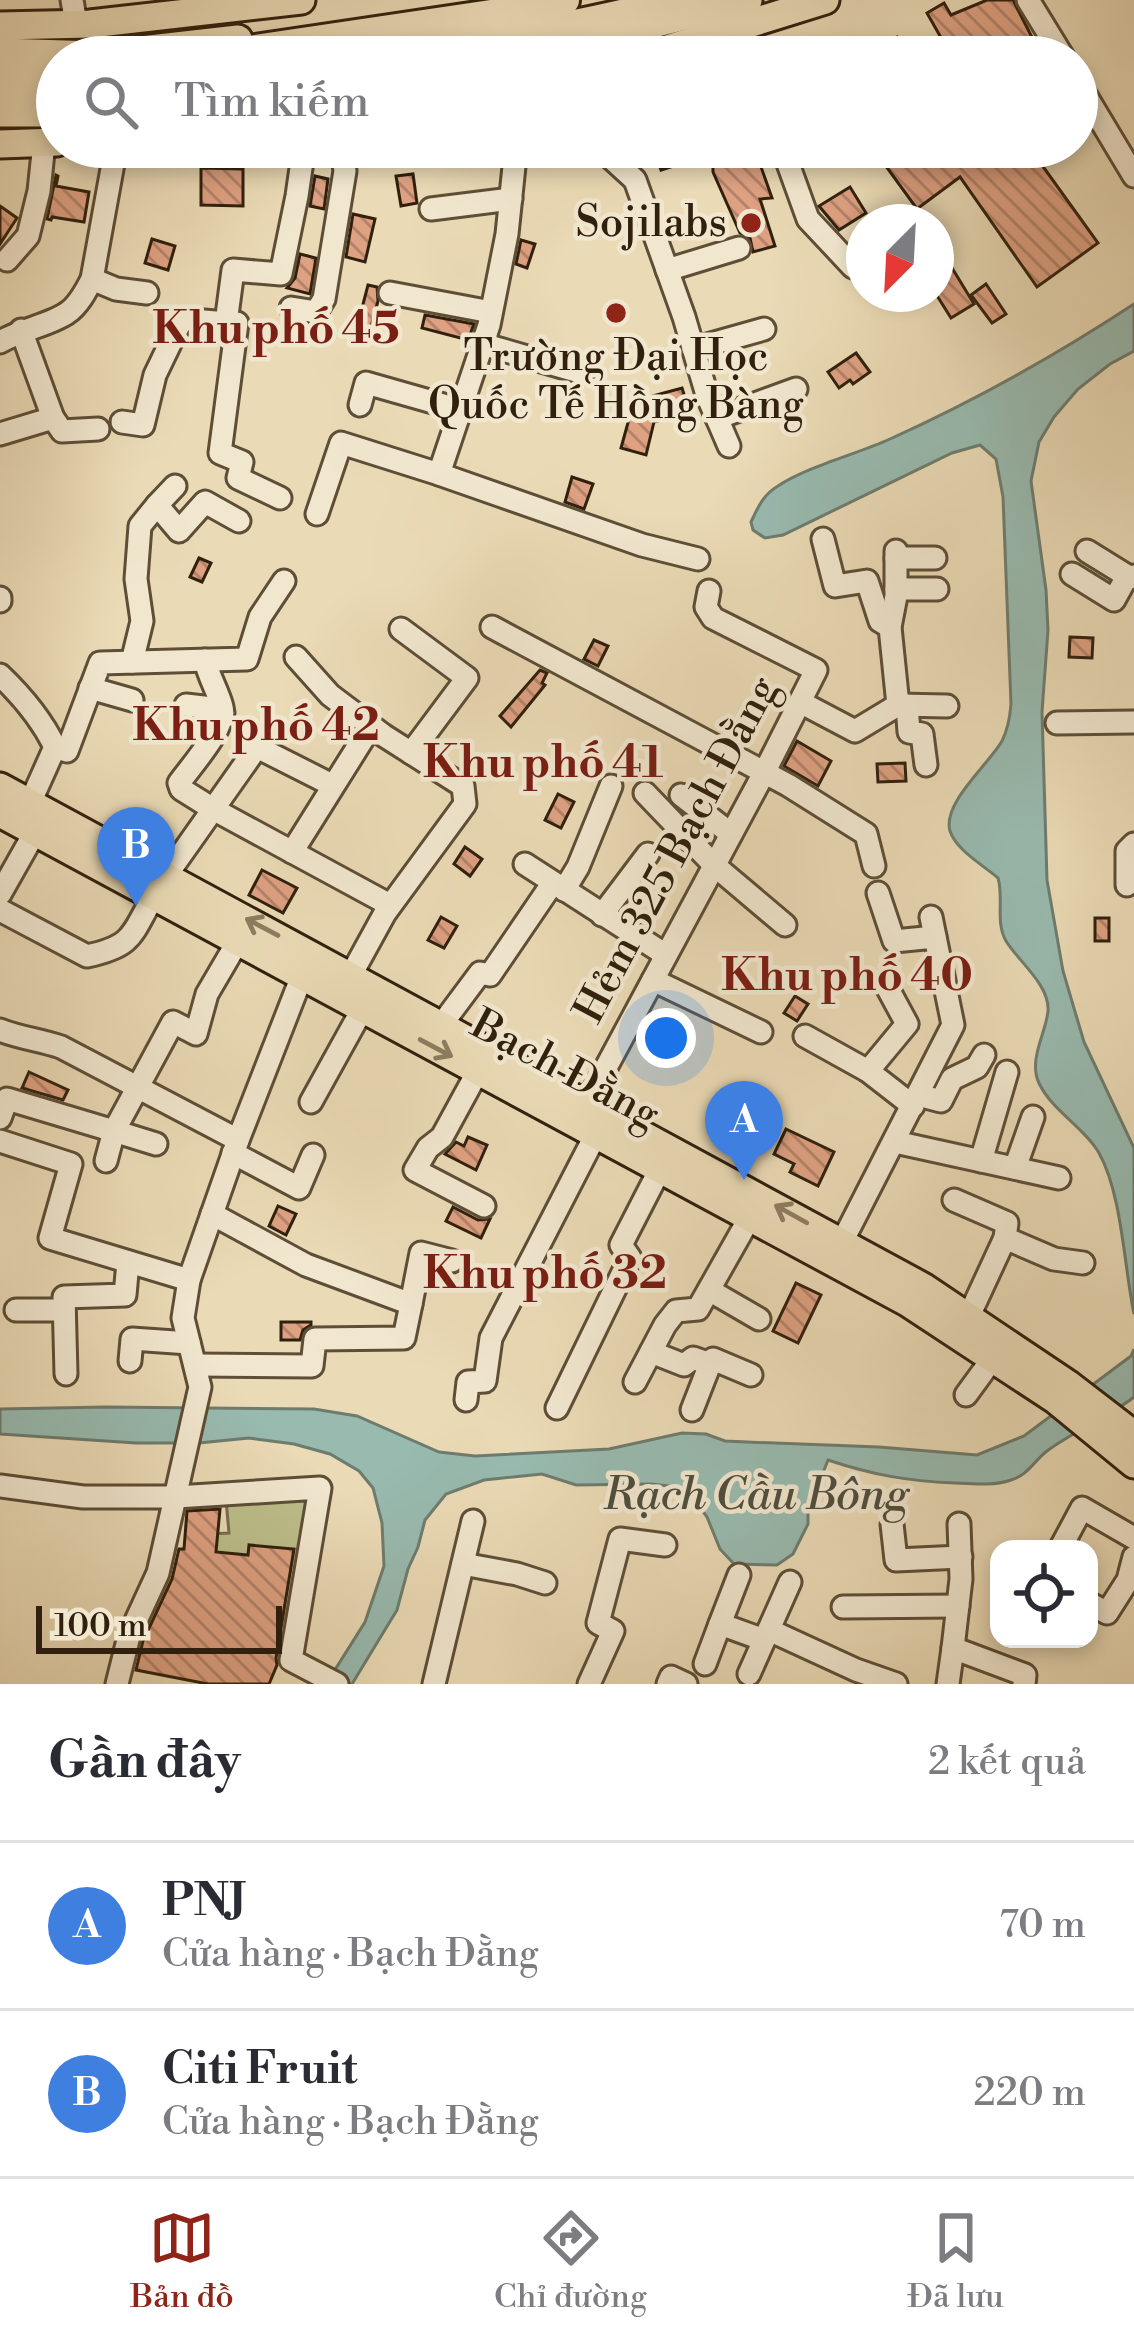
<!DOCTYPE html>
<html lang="vi">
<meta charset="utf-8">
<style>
body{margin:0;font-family:"Libre Bodoni",serif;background:#f7f7f7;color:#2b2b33}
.controls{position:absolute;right:36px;bottom:36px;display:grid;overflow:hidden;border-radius:24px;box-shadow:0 6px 18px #0003}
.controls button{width:108px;height:108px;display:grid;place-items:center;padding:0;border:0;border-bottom:3px solid #e1e1e2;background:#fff;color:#2b2b33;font:60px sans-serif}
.compass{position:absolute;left:846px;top:204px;width:108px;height:108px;border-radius:50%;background:#fff;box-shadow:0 6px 18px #0003;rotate:204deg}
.scale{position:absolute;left:36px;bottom:30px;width:246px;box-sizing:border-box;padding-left:12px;border:6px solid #30200d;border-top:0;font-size:33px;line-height:42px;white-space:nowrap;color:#30200d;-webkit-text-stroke:9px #f1e7cf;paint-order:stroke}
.you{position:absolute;left:666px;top:1038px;width:42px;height:42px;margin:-30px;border:9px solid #fff;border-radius:50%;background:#1a73e8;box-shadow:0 0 0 18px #1a73e833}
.badge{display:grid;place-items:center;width:78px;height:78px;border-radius:50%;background:#8f2418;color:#fff;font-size:39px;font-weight:700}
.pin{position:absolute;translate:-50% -99px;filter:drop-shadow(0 3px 6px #0008)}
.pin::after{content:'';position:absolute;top:63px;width:42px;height:36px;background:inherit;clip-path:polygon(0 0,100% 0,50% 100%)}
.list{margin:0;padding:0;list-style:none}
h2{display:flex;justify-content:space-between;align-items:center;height:156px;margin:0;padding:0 48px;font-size:51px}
h2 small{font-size:39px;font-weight:400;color:#7c7c81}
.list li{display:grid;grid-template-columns:78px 1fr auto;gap:36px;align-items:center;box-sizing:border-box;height:168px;padding:0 48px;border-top:3px solid #e1e1e2}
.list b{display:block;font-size:45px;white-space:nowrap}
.list p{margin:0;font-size:39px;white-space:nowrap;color:#7c7c81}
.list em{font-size:39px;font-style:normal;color:#7c7c81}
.icon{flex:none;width:66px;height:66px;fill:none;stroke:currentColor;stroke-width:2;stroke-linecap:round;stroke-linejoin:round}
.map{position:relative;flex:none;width:1134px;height:1684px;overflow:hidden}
.search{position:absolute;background:#fff;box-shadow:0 6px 18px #0003;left:36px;right:36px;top:36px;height:132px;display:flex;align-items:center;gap:30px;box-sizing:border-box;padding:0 42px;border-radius:66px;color:#7c7c81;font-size:45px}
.sheet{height:492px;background:#fff}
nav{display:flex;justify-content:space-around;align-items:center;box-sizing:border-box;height:168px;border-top:3px solid #e1e1e2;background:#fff;font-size:33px;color:#7c7c81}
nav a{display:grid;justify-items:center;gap:6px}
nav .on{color:#8f2418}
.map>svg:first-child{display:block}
</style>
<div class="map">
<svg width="1134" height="1684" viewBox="0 0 1134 1684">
<defs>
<pattern id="building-back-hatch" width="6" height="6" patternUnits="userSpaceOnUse" patternTransform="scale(3)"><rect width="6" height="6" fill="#dea182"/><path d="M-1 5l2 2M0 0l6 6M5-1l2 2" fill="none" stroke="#b48369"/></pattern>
</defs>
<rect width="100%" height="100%" fill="#eadab5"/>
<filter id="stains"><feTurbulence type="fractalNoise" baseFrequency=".00167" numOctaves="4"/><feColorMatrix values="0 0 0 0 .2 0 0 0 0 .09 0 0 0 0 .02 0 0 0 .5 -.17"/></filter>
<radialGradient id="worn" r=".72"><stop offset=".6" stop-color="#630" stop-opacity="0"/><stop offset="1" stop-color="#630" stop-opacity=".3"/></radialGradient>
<path fill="#bcbe8a" stroke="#766f4c" stroke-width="3" d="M 314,1497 L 279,1662 L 259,1656 L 205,1552 L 208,1534 L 229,1533 L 226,1500 Z"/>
<g fill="#98baaf" stroke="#6e7c6e" stroke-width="3">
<path d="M 1134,304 L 1134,351 L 1110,364 L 1078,389 L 1054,417 L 1039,442 L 1031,481 L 1046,590 L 1048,630 L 1042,712 L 1047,880 L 1063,971 L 1084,1042 L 1134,1148 L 1134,1314 C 1124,1266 1122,1194 1099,1153 C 1084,1127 1052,1111 1039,1083 C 1028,1060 1046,1033 1048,1011 C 1050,985 1018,961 1006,941 C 995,922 1004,898 998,878 C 983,865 956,850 950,831 C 942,803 989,764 1002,741 C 1008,729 1010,717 1011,704 L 1003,497 L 996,459 L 980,445 L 952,453 L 783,535 L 765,538 L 753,530 L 751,522 C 758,507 763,495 778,486 C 806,467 857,454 890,439 C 976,400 1055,356 1134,304 Z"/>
<path d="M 1134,1349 L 1134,1397 C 1107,1418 1074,1431 1047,1451 C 1034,1461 1028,1475 1011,1480 C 994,1486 973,1484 955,1483 C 907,1481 873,1475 828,1460 L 808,1511 L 808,1524 L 793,1554 L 777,1565 L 734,1564 L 720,1549 L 707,1517 L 686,1488 L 652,1484 L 576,1485 L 542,1474 L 484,1480 L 446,1494 L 425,1520 L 418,1547 L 408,1569 L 397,1610 L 352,1684 L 326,1684 L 365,1622 L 384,1566 L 382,1523 L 373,1488 L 359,1471 L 330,1454 L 294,1444 L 249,1438 L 199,1443 L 136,1443 L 0,1434 L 0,1409 L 106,1407 L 314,1409 L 357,1416 L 439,1452 L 475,1456 L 609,1449 L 682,1433 L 706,1434 L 725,1441 L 747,1442 L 879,1447 L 977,1455 L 1024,1436 L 1131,1356 Z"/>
</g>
<g fill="url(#building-back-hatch)" stroke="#30200d" stroke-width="3">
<path d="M 987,0 L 1013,0 L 1042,57 L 952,57 L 927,13 L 944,3 L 951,15 Z"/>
<path d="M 897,37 L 911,57 L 870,57 Z"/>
<path d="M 653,147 L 684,147 L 689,161 L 661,170 Z"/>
<path d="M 721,147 L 754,147 L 772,198 L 760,199 L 775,246 L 753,252 L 750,238 L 740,233 L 713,172 L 713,156 Z"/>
<path d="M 872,147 L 1029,147 L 1098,243 L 1037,287 L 960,177 L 917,209 Z"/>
<path d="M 201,168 L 243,169 L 243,206 L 201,205 Z"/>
<path d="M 413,174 L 417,203 L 401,206 L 396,176 Z"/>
<path d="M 56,175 L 58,176 L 56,186 L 89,192 L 84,222 L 52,217 L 51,220 L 47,219 Z"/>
<path d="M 315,176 L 328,179 L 324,209 L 310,206 Z"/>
<path d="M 850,187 L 866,213 L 839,230 L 819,206 Z"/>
<path d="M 0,206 L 17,218 L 0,244 Z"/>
<path d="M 353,214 L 375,219 L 365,262 L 346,257 Z"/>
<path d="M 152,239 L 175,246 L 168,270 L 145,263 Z"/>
<path d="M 521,240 L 535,244 L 527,268 L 516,264 Z"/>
<path d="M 300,254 L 316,258 L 310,294 L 287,288 L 295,278 Z"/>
<path d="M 949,263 L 974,304 L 951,318 L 936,294 L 936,271 Z"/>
<path d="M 986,284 L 1006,314 L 992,323 L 971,295 Z"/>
<path d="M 368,285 L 377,287 L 378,301 L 368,338 L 355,335 Z"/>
<path d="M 425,315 L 474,324 L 468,340 L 422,328 Z"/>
<path d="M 856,353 L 870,372 L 853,384 L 850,380 L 839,388 L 828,372 Z"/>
<path d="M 682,388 L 690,413 L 654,422 L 646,455 L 621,448 L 634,401 Z"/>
<path d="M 572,477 L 593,484 L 584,509 L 565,502 Z"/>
<path d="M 199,558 L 211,563 L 202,582 L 190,577 Z"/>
<path d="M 1070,637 L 1093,638 L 1092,658 L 1069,657 Z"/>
<path d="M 594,640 L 608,646 L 598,666 L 584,659 Z"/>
<path d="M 540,670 L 547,673 L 542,683 L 545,685 L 511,727 L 500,716 Z"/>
<path d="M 797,741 L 831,761 L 818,786 L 784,766 Z"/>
<path d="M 905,763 L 906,781 L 878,782 L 877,764 Z"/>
<path d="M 558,794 L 574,802 L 561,828 L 545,820 Z"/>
<path d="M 465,847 L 482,859 L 470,876 L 454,864 Z"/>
<path d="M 262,870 L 297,888 L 283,913 L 249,895 Z"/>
<path d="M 441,917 L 457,926 L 444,948 L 428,940 Z"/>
<rect x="1095" y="918" width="14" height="23"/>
<path d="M 795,996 L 808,1004 L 797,1021 L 784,1013 Z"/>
<path d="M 29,1072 L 68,1090 L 63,1100 L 22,1088 Z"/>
<path d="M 786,1129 L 834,1152 L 818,1186 L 790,1172 L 794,1164 L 774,1154 Z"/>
<path d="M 468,1137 L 487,1145 L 476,1170 L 445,1154 L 456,1142 L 464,1146 Z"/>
<path d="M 278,1206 L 296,1214 L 286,1235 L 269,1226 Z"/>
<path d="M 453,1207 L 478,1220 L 490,1219 L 481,1238 L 446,1221 Z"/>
<path d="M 796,1283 L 821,1295 L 798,1343 L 773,1331 Z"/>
<path d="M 281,1322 L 311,1322 L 311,1325 L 303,1330 L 300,1340 L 281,1340 Z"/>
<path d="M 220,1509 L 216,1552 L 248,1555 L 249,1545 L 294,1549 L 276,1658 L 277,1665 L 269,1684 L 208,1684 L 136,1670 L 143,1641 L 172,1579 L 179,1549 L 184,1549 L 187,1511 Z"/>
</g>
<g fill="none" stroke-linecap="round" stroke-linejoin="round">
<defs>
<g id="minor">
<path d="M 72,0 L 76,24"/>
<path d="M 1028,0 L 1063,57"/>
<path d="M 739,27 L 750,57"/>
<path d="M 1077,81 L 1134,176"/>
<path d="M 599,147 L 635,180 L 684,317 L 707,395 L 729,446"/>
<path d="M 782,147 L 808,219 L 853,267"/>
<path d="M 431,209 L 511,199"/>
<path d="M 7,260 L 28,236 L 39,191 L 44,143"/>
<path d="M 667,270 L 739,248"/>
<path d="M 92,279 L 116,289 L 147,293"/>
<path d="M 390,293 L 491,312"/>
<path d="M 291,308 L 316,312 L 324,299 L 345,171 L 341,147"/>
<path d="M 226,323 L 233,270 L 281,274 L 297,196 L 304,147"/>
<path d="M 226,323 L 237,323 L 220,453 L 242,462 L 238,478 L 280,498"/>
<path d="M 0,342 C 20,330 52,324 67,313 C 78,306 86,291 92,279 L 116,147"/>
<path d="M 482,344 L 583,373"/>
<path d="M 693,349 L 764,329"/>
<path d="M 360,405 L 366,383 L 461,410"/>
<path d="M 53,418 L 62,431 L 98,429"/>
<path d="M 717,418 L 796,389"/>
<path d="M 122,422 L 143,425 L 155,375 L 182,319 L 226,323"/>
<path d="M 0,434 L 53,418 L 21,330"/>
<path d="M 439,474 L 642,545 L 698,559"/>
<path d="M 157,505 L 175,486"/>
<path d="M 317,514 L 341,443 L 439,474 L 489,325 L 507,234 L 516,147"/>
<path d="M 823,539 L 835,586 L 867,581 L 880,621 L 890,627"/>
<path d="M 1087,551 L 1129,577"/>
<path d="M 896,558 L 935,558"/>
<path d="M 1072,574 L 1114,600 L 1125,580 L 1134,576"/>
<path d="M 896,589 L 937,589"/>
<path d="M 0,598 L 0,601"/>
<path d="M 492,627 L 788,785 L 866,834 L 874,866"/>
<path d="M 401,629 L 467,678 L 411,753"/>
<path d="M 296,657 L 330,695 L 383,735 L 463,786 L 465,804 L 385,913 L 351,975"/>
<path d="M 205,660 C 209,678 218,691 222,707 C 227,727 191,766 179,783 L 181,789 L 213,809 L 390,905"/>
<path d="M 132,662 L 142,621 L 136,579 L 140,526 L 157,505 L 179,531 L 205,502 L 239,521"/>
<path d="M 0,675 C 22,696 42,720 55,747"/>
<path d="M 90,688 L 132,700"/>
<path d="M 800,702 L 855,731 L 898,705 L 890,627 L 896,596 L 896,551"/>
<path d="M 186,705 L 212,708 L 223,713"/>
<path d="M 898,705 L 947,706"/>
<path d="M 907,705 L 909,732 L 922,734 L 926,765"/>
<path d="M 1057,723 L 1134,722"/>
<path d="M 645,793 L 714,865 L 785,925"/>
<path d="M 681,795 L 731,834"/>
<path d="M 30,803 L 55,747 L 67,751 L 100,663 L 247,659 L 260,617 L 284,581"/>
<path d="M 292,852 L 371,726"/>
<path d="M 525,864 L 666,955"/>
<path d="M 166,876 L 257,747 L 332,785"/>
<path d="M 1127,885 L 1127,851 L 1134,844"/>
<path d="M 564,890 L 578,867 L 611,786"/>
<path d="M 878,893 L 894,941 L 935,937"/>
<path d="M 0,894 L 35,832"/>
<path d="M 0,910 L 87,956 C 133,946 131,936 153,897"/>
<path d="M 602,915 L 648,854"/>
<path d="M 653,980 L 761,1032"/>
<path d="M 442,1024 L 480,973 L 490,975 L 552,884"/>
<path d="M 0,1030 C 20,1038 41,1040 61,1047 L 238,1140"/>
<path d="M 805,1036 L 868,1071 L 913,1106"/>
<path d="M 478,1071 L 442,1137 L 428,1148 L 415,1170 L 484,1206"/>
<path d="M 868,1071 L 907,1024 L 887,987"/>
<path d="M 918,1095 L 941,1101 L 952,1079 L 977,1067 L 984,1055"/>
<path d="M 311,1102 L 363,1008"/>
<path d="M 587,1103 L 764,773 L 816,670 L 713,618 L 706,607 L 709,591"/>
<path d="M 0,1118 L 7,1099 L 114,1131 L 173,1022 L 196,1034 L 207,994 L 238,941"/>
<path d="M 0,1141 L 71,1164 L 50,1238 L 189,1280"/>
<path d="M 895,1142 L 1059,1178"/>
<path d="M 233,1153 L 299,1188 L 313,1155"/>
<path d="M 106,1161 L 114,1131 L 156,1144"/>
<path d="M 981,1161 L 1007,1072"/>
<path d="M 1015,1168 L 1033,1117"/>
<path d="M 954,1200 L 1007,1223 L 1005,1238"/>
<path d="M 212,1214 L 306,1265 L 411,1304 L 421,1253 L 452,1261"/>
<path d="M 842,1242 L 953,1025 L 931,917"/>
<path d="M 709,1290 L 759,1319"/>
<path d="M 16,1310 L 64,1310"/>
<path d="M 968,1318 L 1005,1238 L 1054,1259 L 1083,1263"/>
<path d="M 651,1352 L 684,1365 L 693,1358 L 710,1364 L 713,1359 L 751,1375"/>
<path d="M 130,1361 L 132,1339 L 189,1343"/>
<path d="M 195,1365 L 312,1366 L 315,1339 L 404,1338 L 411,1304"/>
<path d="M 66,1374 L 64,1297 L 125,1295 L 128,1262"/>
<path d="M 635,1382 L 665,1325 L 676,1311 L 698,1309 L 750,1217"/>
<path d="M 966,1395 L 993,1358"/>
<path d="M 466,1400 L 468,1382 L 485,1381 L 491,1338 L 596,1134"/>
<path d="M 557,1408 L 630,1258 L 621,1245 L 660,1169"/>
<path d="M 692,1410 L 710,1364"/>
<path d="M 0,1486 L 83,1497 L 176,1497 L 320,1488 L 291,1660 L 337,1684"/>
<path d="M 892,1524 L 896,1560 L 961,1557"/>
<path d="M 1060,1549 L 1082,1508 L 1134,1538"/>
<path d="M 463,1564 L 517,1574 L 545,1583"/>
<path d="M 739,1575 L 720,1624 L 764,1640"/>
<path d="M 1089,1603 L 1107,1613 L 1128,1580 L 1134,1557"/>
<path d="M 843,1607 L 958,1606"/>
<path d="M 769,1630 L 856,1670 L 896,1684"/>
<path d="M 953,1648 L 961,1579 L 959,1524"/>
<path d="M 705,1664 L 720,1624"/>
<path d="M 749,1674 L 790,1582"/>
<path d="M 117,1684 L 129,1636 L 158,1573 L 200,1387 L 183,1318 L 189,1280 L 238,1140 L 302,976"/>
<path d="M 434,1684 L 473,1521"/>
<path d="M 589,1684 L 613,1631 L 598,1623 L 620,1539 L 665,1545"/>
<path d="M 668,1684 L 671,1677 L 686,1684"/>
<path d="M 948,1684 L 953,1648 L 1025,1675 L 1024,1684"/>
</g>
<g id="major">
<path d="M 0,26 L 90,24 L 301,0"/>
<path d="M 0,52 L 97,55 L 238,39"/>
<path d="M 513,57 L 551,50 L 748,0"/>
<path d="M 642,57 L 825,0"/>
<path d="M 0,113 L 57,113"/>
<path d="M 0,144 L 57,142"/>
<path d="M 0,787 L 923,1287 L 1069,1385 L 1134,1435"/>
<path d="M 0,813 L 907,1302 L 1056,1400 L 1134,1464"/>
</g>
<g id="highway">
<path d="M 208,57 L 532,9 L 564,0"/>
<path d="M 397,57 C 493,42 588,25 683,0"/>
<path d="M 0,69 L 57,69"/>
<path d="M 0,94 L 57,95"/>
</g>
</defs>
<use href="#minor" stroke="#5e4e37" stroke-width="27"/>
<use href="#major" stroke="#30200d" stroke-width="33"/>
<use href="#highway" stroke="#30200d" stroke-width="36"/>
<use href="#minor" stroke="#f1e7cf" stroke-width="21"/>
<use href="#major" stroke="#eadab5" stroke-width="27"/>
<use href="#highway" stroke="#eadab5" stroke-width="30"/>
</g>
<defs><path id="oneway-shaft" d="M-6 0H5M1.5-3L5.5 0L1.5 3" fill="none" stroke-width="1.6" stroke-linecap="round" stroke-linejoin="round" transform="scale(3)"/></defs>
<g stroke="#8d7d61">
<use href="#oneway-shaft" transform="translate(262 927) rotate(-152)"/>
<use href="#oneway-shaft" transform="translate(436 1048) rotate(28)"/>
<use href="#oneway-shaft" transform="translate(791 1214) rotate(-151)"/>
</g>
<g fill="#8f2418" stroke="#f1e7cf" stroke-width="4.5">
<circle cx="751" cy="223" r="12"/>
<circle cx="616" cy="313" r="12"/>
</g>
<g text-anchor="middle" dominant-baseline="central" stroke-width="9" stroke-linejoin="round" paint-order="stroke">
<g font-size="42" fill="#30200d" stroke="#f1e7cf" text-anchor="end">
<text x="727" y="223">Sojilabs</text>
<text x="616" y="357" text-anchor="middle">Trường Đại Học<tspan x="616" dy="48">Quốc Tế Hồng Bàng</tspan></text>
</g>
<g font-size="42" fill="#30200d" stroke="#f1e7cf">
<text transform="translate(677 850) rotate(-62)">Hẻm 325 Bạch Đằng</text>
<text transform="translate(565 1070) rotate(28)">Bạch Đằng</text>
</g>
<g font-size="45" font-weight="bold" fill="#7a1f14" stroke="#f1e7cf">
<text x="276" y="329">Khu phố 45</text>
<text x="256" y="726">Khu phố 42</text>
<text x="543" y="763">Khu phố 41</text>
<text x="847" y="976">Khu phố 40</text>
<text x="545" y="1274">Khu phố 32</text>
</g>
<g font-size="45" font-style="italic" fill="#4f4e3e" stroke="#f1e7cf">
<text x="756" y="1495">Rạch Cầu Bông</text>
</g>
</g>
<rect width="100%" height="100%" filter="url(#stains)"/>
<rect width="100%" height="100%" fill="url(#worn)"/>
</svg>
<div class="controls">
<button><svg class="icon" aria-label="locate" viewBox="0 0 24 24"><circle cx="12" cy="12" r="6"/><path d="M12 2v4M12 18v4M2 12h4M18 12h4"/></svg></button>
</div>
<svg class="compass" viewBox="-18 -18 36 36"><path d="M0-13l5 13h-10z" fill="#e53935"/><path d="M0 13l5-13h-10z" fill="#7c7c81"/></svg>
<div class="scale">100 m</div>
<div class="you"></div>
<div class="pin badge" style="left:744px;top:1180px;background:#3f7fe0">A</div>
<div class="pin badge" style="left:136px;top:906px;background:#3f7fe0">B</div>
<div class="search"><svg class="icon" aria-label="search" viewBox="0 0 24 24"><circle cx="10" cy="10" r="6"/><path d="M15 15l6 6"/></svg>Tìm kiếm</div>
</div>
<section class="sheet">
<h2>Gần đây<small>2 kết quả</small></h2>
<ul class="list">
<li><span class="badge" style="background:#3f7fe0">A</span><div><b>PNJ</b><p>Cửa hàng · Bạch Đằng</p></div><em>70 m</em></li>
<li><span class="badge" style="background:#3f7fe0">B</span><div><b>Citi Fruit</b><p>Cửa hàng · Bạch Đằng</p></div><em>220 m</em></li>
</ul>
</section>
<nav>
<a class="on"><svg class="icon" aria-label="map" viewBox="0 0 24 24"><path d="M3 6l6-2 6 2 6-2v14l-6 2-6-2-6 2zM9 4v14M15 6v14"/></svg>Bản đồ</a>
<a><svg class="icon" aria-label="directions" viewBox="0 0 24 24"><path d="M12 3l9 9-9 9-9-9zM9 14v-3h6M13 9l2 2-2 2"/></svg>Chỉ đường</a>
<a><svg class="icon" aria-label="saved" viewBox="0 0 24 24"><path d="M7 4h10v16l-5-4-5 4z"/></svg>Đã lưu</a>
</nav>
